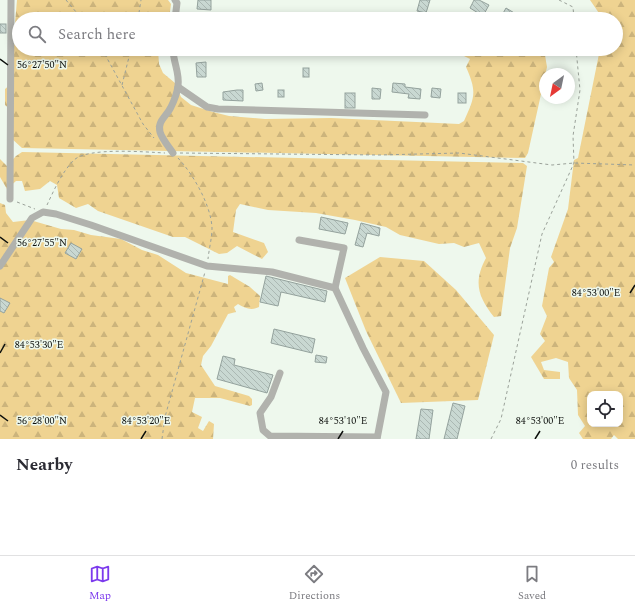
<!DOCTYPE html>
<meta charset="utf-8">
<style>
body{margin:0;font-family:Spectral,serif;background:#f2f2f3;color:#2b2b33}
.controls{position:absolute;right:12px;bottom:12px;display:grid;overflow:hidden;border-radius:8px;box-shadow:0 2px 10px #0003}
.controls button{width:36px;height:36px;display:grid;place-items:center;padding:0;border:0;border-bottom:1px solid #e1e1e2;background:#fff;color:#2b2b33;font:20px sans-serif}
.compass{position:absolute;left:539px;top:68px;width:36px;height:36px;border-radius:50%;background:#fff;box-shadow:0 2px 10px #0003;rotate:213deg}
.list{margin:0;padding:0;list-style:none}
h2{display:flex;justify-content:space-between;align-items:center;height:52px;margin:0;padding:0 16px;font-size:17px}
h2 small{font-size:13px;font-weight:400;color:#7c7c81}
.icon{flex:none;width:22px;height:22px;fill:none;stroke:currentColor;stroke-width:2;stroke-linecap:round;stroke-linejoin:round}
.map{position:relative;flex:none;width:635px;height:439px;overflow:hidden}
.search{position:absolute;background:#fff;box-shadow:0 2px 10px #0003;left:12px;right:12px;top:12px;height:44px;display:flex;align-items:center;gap:10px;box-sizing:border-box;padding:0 14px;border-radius:22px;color:#7c7c81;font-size:15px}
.sheet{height:116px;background:#fff}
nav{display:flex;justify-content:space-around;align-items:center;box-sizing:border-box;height:56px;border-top:1px solid #e1e1e2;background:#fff;font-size:11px;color:#7c7c81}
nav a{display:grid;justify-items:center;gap:2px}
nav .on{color:#7c3aed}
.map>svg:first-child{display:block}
</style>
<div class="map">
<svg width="635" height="439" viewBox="0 0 635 439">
<defs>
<pattern id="forest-firs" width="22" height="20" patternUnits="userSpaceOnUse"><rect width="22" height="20" fill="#efd391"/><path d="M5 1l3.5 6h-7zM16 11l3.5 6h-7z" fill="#ccb47c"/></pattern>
<pattern id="building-back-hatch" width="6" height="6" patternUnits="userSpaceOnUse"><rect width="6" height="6" fill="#c9d8d2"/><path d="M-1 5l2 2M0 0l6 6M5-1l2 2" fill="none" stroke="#abb8b3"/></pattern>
</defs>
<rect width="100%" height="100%" fill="#eef8ed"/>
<g fill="url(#forest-firs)" fill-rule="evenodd">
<path d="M 17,0 L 168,0 L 171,4 L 169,19 L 19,19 L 19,31 L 15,23 Z"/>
<path d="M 590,0 L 635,0 L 635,439 L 618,439 L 614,435 L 611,439 L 583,439 L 579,433 L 585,426 L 578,415 L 577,390 L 569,378 L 568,362 L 556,358 L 541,362 L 544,370 L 560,372 L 560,379 L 544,379 L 531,357 L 545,341 L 540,334 L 547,316 L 542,306 L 549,268 L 554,262 L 551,257 L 568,209 L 574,160 L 578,158 L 600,49 L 616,49 L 616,19 L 603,19 ZM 590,394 L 620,394 L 620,424 L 590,424 Z"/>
<path d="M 16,41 L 19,41 L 19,49 L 158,49 L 159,64 L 163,73 L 175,83 L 181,97 L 191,105 L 213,112 L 229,116 L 265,119 L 331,118 L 459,124 L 464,121 C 475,97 477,92 466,67 L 470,59 L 464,56 L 459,49 L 544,49 L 547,67 L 528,153 L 525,158 L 22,148 L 11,138 L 11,110 L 5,105 L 5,89 L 12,83 L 13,48 Z"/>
<path d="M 22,152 L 523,163 L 527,166 L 517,228 L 510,248 L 501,316 L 494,317 C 478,297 473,282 486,258 L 479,243 L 464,247 L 454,243 L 439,244 L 400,235 L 386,227 L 355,220 L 316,213 L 268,210 L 240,204 L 236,210 L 233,232 L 264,243 L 268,252 L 262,259 L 237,246 L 227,253 L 219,254 L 185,237 L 173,237 L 98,211 L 88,204 L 76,208 L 59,198 L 57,185 L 50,181 L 40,189 L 25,191 L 22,181 L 16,181 L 7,189 L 0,177 L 0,159 L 7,166 L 16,156 Z"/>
<path d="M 0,203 L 5,205 L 6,213 L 13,222 L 30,220 L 61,229 L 74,230 L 91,235 L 121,239 L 142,250 L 158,255 L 186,273 L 228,284 L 228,276 L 230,275 L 250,287 L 260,296 L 259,307 C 251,311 245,308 238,304 L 234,307 L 236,312 L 228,314 L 211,346 L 203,356 L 201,365 L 215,386 L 249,396 L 252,399 L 252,405 L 250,406 L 220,398 L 195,398 L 192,412 L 202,417 L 198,428 L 203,431 L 209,421 L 214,424 L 213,439 L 0,439 Z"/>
<path d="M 380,257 L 424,261 L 456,290 L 494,335 L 478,400 L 401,403 L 366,331 L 345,278 Z"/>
</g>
<g fill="url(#building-back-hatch)" stroke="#94a29d">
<path d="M 198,0 L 211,0 L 211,10 L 197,9 Z"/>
<path d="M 420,0 L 430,0 L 426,13 L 417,11 Z"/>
<path d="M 474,0 L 479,0 L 489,5 L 483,16 L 470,8 Z"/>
<path d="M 506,8 L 516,14 L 514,19 L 501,17 Z"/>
<rect x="0" y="24" width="6" height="9"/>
<path d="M 206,62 L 206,77 L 197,77 L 196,63 Z"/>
<rect x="303" y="68" width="6" height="9"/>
<path d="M 262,83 L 263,90 L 256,91 L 255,84 Z"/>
<path d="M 393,83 L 405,84 L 405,87 L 421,89 L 420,99 L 408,98 L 409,94 L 392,92 Z"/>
<path d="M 372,88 L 381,89 L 380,99 L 372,99 Z"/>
<path d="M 432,88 L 441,89 L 440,98 L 431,97 Z"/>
<path d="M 237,90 L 243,90 L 243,101 L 223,100 L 223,92 Z"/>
<rect x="278" y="90" width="6" height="7"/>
<rect x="345" y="93" width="10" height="15"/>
<rect x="458" y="93" width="8" height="10"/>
<path d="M 321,217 L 348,223 L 345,234 L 319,229 Z"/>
<path d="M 361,223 L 380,228 L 379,236 L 367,233 L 363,247 L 355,245 Z"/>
<path d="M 71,243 L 82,249 L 76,259 L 65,253 Z"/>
<path d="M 266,276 L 327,291 L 325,302 L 281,292 L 278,306 L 260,302 Z"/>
<path d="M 0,298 L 10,303 L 4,313 L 0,311 Z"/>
<path d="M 274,329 L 315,339 L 312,353 L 271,343 Z"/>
<path d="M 316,355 L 327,357 L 326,363 L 315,362 Z"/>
<path d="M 223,356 L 235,359 L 234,365 L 273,375 L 267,393 L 217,379 Z"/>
<path d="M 453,403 L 465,406 L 457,439 L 444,439 Z"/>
<path d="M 421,409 L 433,410 L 429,439 L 416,439 Z"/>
</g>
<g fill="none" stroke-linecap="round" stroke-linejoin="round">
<g stroke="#9aa199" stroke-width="1" stroke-dasharray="3 3" stroke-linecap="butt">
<path d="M 66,0 L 82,19"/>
<path d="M 559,0 L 573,7 L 574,19"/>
<path d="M 138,19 L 141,0"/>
<path d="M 102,49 L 143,124 L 154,138"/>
<path d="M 122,85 L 131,49"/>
<path d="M 180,153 L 379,155 L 459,153 L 552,165 L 574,163 L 635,165"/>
<path d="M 178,158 C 193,174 211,205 212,228 C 212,238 209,249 208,259"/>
<path d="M 17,202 L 35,209"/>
<path d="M 47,205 C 54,190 62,172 74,160 C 88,147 145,152 165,153"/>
<path d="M 162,439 L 165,417 L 205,272"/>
<path d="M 491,439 L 501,419 L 542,234 L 574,163 L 573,136 L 580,90 L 576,49"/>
</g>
<g stroke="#b1b2ad" stroke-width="7">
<path d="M 175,0 L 177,3 L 175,19"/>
<path d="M 173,49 C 173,62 180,73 178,86 C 177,93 174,101 171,107 C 167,116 157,121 160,132 C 162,139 169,147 173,153"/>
<path d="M 178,87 L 207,107 L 218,109 L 425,115"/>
<path d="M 10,199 L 11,0"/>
<path d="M 299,240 L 344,248 L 335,288 L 363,348 L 386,392 L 377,439"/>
<path d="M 0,266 L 32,218 L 43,212 L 56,214 L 91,225 L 207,266 L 272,272 L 335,288"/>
<path d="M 280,373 L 271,397 L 260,413 L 263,430 L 270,436 L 377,437"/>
</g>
</g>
<path fill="none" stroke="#0d100d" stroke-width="1.5" d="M 0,59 L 8,65M 0,237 L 8,243M 630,293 L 635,285M 0,353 L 5,344M 0,415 L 8,421M 141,439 L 146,431M 338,439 L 343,431M 535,439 L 540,431"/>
<g font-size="10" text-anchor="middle" fill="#0d100d" stroke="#eef8ed" stroke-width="3" stroke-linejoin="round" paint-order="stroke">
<text x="42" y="68">56°27'50"N</text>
<text x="42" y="246">56°27'55"N</text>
<text x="596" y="296">84°53'00"E</text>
<text x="39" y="348">84°53'30"E</text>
<text x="42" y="424">56°28'00"N</text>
<text x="146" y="424">84°53'20"E</text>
<text x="343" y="424">84°53'10"E</text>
<text x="540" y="424">84°53'00"E</text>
</g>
</svg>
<div class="controls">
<button><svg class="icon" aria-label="locate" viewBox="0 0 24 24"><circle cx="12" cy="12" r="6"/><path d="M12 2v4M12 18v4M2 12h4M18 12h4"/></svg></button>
</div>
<svg class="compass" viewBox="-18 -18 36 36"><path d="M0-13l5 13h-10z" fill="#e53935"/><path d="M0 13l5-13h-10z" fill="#7c7c81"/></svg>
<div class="search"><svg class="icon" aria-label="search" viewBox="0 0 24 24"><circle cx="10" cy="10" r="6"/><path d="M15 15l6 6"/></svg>Search here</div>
</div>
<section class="sheet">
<h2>Nearby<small>0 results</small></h2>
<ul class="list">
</ul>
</section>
<nav>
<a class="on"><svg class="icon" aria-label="map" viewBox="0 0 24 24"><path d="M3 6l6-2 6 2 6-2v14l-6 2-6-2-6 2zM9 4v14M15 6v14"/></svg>Map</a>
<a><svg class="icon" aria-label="directions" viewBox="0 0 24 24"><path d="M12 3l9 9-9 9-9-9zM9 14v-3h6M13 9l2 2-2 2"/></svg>Directions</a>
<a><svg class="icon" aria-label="saved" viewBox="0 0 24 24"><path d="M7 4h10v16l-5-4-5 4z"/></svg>Saved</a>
</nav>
